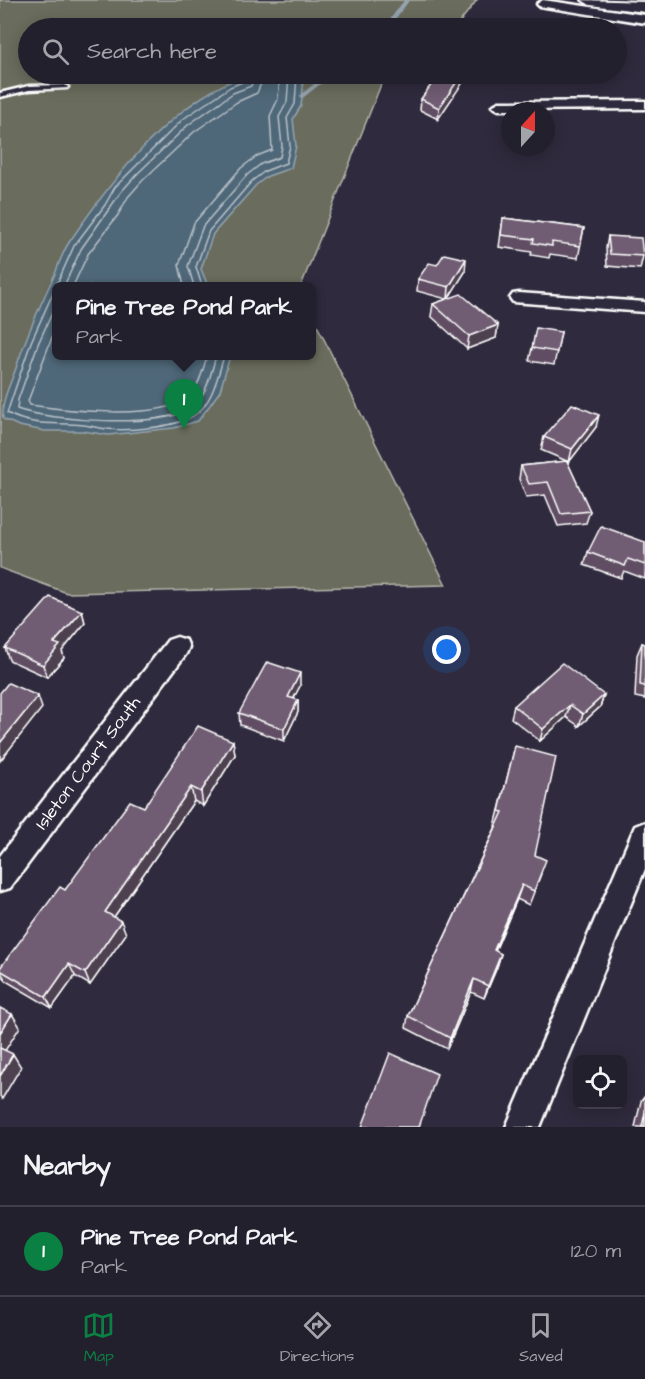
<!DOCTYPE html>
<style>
body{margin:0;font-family:"Architects Daughter",sans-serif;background:#2f2d3a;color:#f1f3f6}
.controls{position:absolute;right:18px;bottom:18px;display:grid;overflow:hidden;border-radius:9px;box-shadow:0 3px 15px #0003}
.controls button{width:54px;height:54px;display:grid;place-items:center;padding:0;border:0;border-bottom:2px solid #403e4a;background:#23202e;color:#f1f3f6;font:30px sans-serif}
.compass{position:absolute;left:501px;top:102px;width:54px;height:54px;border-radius:50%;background:#23202e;box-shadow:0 3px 15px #0003;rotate:21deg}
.you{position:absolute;left:447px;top:650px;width:21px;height:21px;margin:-15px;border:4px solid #fff;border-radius:50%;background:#1a73e8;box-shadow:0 0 0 9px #1a73e833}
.badge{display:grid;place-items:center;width:39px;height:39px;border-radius:50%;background:#0b8043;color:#fff;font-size:20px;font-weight:700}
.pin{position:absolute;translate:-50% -50px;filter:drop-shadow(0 2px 3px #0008)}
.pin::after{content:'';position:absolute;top:32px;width:21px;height:18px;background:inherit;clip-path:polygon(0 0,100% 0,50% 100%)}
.popup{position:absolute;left:52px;top:282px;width:264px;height:78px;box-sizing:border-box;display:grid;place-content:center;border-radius:9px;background:#23202e;filter:drop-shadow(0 2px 4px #0005);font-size:20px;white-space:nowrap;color:#a3a3aa}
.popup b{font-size:22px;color:#f1f3f6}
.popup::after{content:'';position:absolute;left:50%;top:100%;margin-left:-12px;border:12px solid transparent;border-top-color:#23202e}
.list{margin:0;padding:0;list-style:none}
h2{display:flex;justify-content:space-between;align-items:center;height:78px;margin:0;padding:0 24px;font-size:26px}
h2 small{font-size:20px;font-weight:400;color:#a3a3aa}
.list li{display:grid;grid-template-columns:39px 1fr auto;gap:18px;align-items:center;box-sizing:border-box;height:90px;padding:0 24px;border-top:2px solid #403e4a}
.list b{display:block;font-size:22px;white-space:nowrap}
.list p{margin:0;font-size:20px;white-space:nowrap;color:#a3a3aa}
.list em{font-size:20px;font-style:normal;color:#a3a3aa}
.icon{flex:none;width:33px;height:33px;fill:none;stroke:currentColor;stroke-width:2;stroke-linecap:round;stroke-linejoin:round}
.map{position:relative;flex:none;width:645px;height:1127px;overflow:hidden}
.search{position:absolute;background:#23202e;box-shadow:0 3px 15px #0003;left:18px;right:18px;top:18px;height:66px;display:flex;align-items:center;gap:15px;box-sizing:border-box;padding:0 21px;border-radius:33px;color:#a3a3aa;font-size:22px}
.sheet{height:168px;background:#23202e}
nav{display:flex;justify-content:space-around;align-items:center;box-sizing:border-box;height:84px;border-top:2px solid #403e4a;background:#23202e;font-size:16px;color:#a3a3aa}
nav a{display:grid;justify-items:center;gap:3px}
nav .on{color:#0b8043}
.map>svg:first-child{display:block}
</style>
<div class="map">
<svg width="645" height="1127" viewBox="0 0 645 1127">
<rect width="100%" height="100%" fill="#2f2a3d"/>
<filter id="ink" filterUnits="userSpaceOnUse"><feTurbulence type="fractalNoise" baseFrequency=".0167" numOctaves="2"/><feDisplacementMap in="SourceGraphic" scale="12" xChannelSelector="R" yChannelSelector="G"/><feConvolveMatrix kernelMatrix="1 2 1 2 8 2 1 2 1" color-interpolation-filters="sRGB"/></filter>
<g filter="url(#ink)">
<path fill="#6b6c5d" stroke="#b5b6ae" stroke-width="1.5" d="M 0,0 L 477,0 L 455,28 L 28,28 L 28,74 L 390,74 L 384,77 L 301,286 L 57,286 L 57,356 L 312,356 L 312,315 L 446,585 L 67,593 L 0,568 Z"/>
<path fill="#4f6779" stroke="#95a4af" stroke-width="1.5" d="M 250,74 L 302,74 L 303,87 L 301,106 L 293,119 L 296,146 L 291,168 L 268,176 L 256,185 L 213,234 L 201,269 L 208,286 L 57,286 L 57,356 L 230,356 L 220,391 L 210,405 L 198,421 L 174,428 L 108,435 L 83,431 L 45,431 L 19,426 L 3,419 C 0,400 13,380 18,362 C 28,332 41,303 55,274 C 59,263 63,251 70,241 C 113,178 175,97 250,74 Z"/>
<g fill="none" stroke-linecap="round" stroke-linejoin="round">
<g stroke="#b9c2c9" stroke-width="1.5">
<path d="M 64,286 L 81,249 L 121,192 L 137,174 L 188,125 L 233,93 L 251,86 L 256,74"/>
<path d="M 73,286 L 88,254 L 118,215 L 128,197 L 143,180 L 194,132 L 237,102 L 257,93 L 265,74"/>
<path d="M 184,286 L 179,265 L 194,223 L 241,168 L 257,156 L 272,150 L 270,116 L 278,99 L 280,74"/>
<path d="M 194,286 L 188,266 L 203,226 L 247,175 L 261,164 L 280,157 L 282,146 L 279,117 L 287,102 L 289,74"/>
<path d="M 202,286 L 196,267 L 209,231 L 252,181 L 265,171 L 286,163 L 290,146 L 287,118 L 295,104 L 297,74"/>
<path d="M 57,302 L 38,344 L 18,400 L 17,409 C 50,421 160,428 190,409 C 206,399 211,373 216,356"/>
<path d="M 57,324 L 28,401 L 30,405 C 63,410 163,421 188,397 C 199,387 203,370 207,356"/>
<path d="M 224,356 C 218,376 212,405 193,416 C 173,428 129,431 106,429 C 99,428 91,426 83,425 C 56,422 32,427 7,413 L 31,342 L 74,246 L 105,205 L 115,187 L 183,119 L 230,87 L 245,81 L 248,74"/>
</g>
<g stroke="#95a4af" stroke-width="4">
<path d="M 386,28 L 407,0"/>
<path d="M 302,96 L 330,74"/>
</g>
<defs>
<path id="lane" d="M 65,85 L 68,87 L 67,88 L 29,90 L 0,97 L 0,93 L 29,86 Z"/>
<g id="street">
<path d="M 543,0 L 645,15 L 645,23 L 539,6 L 537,4 Z"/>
<path d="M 645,101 L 645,109 L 499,110 L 492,106 L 499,102 Z"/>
<path d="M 519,293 L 645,302 L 645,312 L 513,302 L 510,298 L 513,294 Z"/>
<path d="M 177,637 L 186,640 L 189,647 L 186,654 L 10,888 L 0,891 L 0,856 L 168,640 Z"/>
<path d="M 645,822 L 645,869 L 540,1127 L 506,1127 L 635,826 Z"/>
</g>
<path id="secondary" d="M 582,0 L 645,2 L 645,12 L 590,5 Z"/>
</defs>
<use href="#lane" stroke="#fff" stroke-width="5"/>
<use href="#street" stroke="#fff" stroke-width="5"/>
<use href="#secondary" stroke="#fff" stroke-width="4"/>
<use href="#lane" fill="#2f2a3d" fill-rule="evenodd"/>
<use href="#street" fill="#2f2a3d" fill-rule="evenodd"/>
<use href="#secondary" fill="#2f2a3d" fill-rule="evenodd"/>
</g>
<g fill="#604e63" stroke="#fff" stroke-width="1.5">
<path d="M 439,74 L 468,74 L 438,119 L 420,110 L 421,99 Z"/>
<path d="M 503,218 L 584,228 L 578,258 L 550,254 L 549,258 L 531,255 L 532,252 L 499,247 Z"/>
<path d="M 608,236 L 643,256 L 640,269 L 607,266 L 606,248 Z"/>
<path d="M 465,272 L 448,298 L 498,325 L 496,338 L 467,349 L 431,316 L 433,304 L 447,299 L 417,291 L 418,279 Z"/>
<path d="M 561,332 L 554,365 L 529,361 L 532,348 Z"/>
<path d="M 596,427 L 569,462 L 541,450 L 544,437 Z"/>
<path d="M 567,461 L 590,511 L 586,523 L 558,526 L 545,495 L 526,497 L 519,479 L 521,466 Z"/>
<path d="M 645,542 L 645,579 L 624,571 L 621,578 L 584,565 L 588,552 Z"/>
<path d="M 82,611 L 85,623 L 62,651 L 64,658 L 47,677 L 9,660 L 5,648 Z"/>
<path d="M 642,643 L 645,644 L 645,699 L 635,697 L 637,655 Z"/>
<path d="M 300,686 L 293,699 L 298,700 L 298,712 L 284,741 L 240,725 L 239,713 Z"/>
<path d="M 604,695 L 600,707 L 579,726 L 566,717 L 540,741 L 511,718 L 514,706 Z"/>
<path d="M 233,741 L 235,755 L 203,806 L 194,801 L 114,917 L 126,934 L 90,985 L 75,976 L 52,1008 L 6,981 L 0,970 L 0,968 L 65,890 L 144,807 Z"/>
<path d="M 515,746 L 535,855 L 541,874 L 529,905 L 517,899 L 495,951 L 501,954 L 497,967 L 484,998 L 471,992 L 447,1049 L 406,1028 L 408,1016 L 496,826 L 495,826 Z"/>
<path d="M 645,1096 L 645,1127 L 635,1127 L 641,1101 Z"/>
</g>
<g fill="#4e4050" stroke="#fff" stroke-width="1.5">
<path d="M 462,74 L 468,74 L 468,75 L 438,119 L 439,108 Z"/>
<path d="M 466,259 L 465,272 L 448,299 L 449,287 Z"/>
<path d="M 498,325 L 496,338 L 467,349 L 469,336 Z"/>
<path d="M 599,415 L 596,427 L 569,462 L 572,449 Z"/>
<path d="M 82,611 L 85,623 L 62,651 L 64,658 L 47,677 L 43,665 L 54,643 Z"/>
<path d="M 300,673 L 300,686 L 288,709 L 288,697 Z"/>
<path d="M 604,695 L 600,707 L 579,726 L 583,714 Z"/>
<path d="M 38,696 L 42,708 L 0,761 L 0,743 Z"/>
<path d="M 298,700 L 298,712 L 284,741 L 284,729 Z"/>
<path d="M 570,705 L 566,717 L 540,741 L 543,729 Z"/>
<path d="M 233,741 L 235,755 L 203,806 L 201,792 Z"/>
<path d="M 191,787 L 194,801 L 109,924 L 105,912 Z"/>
<path d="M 522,885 L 517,899 L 490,963 L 494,950 Z"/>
<path d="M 121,921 L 126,934 L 90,985 L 85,973 Z"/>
<path d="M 501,954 L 497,967 L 484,998 L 488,986 Z"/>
<path d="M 69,964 L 75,976 L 52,1008 L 46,997 Z"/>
<path d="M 474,979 L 471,992 L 447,1049 L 450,1038 Z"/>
<path d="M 12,1014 L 20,1027 L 1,1057 L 0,1056 L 0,1033 Z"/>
<path d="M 13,1054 L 21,1067 L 2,1099 L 0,1096 L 0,1076 Z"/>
</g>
<g fill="#705b73" stroke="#fff" stroke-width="1.5">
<path d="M 439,74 L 462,74 L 439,108 L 421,99 Z"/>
<path d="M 503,218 L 584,228 L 580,246 L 552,242 L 552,246 L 533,243 L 534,239 L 501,235 Z"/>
<path d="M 608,236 L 641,238 L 643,256 L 610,254 Z"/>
<path d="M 444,254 L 466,259 L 449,287 L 418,279 L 429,263 L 437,265 Z"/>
<path d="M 461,294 L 498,325 L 469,336 L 433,304 Z"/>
<path d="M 536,328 L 561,332 L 557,352 L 532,348 Z"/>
<path d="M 572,404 L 599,415 L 572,449 L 544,437 Z"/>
<path d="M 567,461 L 590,511 L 561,514 L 548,482 L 529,484 L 521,466 Z"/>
<path d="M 601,526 L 645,542 L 645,565 L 628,559 L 625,566 L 588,552 Z"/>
<path d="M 50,597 L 82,611 L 54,643 L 60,645 L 43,665 L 5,648 Z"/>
<path d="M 642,643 L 645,644 L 645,686 L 640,685 Z"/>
<path d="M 267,662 L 300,673 L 288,697 L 298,700 L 284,729 L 239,713 Z"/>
<path d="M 562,663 L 604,695 L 583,714 L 570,705 L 543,729 L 514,706 Z"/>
<path d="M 8,683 L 38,696 L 0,743 L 0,693 Z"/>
<path d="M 198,726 L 233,741 L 201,792 L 191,787 L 105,912 L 121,921 L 85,973 L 69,964 L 46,997 L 0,970 L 0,968 L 60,887 L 65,890 L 130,801 L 144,807 Z"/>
<path d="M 515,746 L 556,757 L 535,855 L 546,860 L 534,891 L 522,885 L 494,950 L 501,954 L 488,986 L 474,979 L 450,1038 L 408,1016 L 503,812 L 499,811 Z"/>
<path d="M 0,1008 L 12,1014 L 0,1033 Z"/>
<path d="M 0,1048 L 13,1054 L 0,1076 Z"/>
<path d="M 390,1053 L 437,1074 L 419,1127 L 362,1127 Z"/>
<path d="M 645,1112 L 645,1127 L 642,1127 Z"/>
</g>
</g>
<g text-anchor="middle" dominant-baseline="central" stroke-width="5" stroke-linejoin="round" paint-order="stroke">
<g font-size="18" fill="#fff" stroke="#2f2a3d">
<text transform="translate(88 763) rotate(-53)">Isleton Court South</text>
</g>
</g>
</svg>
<div class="controls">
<button><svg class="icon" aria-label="locate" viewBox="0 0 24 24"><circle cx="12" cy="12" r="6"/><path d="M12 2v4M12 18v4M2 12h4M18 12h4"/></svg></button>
</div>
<svg class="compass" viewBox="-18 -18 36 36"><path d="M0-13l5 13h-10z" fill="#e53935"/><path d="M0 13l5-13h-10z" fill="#a3a3aa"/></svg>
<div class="you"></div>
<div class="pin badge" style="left:184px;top:429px">1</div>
<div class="popup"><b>Pine Tree Pond Park</b>Park</div>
<div class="search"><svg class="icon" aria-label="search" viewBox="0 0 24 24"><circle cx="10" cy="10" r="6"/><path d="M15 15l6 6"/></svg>Search here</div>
</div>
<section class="sheet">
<h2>Nearby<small></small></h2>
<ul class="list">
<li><span class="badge">1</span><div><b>Pine Tree Pond Park</b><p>Park</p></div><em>120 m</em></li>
</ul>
</section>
<nav>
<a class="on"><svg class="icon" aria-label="map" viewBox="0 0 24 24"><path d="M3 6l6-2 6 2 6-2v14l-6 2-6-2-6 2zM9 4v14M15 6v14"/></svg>Map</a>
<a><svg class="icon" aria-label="directions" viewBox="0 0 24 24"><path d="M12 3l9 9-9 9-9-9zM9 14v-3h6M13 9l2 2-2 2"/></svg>Directions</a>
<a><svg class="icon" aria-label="saved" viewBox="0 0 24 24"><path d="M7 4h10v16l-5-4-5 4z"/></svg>Saved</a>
</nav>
